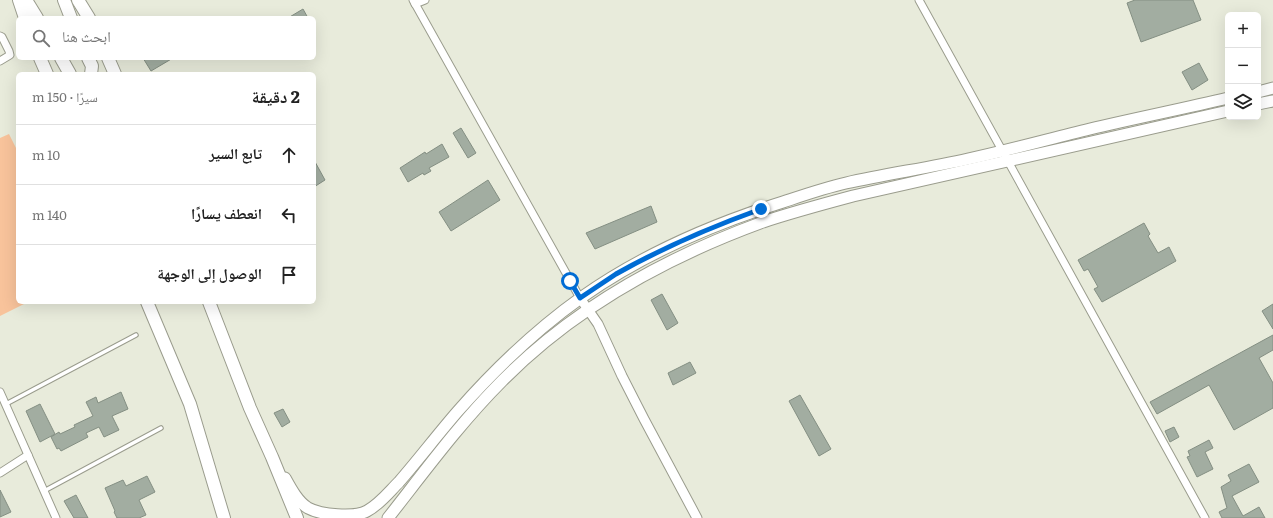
<!DOCTYPE html>
<html lang="ar">
<meta charset="utf-8">
<style>
body{margin:0;font-family:Literata,"Noto Naskh Arabic",serif;background:#f6f6f6;color:#222;direction:rtl}
.controls{position:absolute;right:12px;top:12px;display:grid;overflow:hidden;border-radius:6px;box-shadow:0 4px 16px #0002}
.controls button{width:36px;height:36px;display:grid;place-items:center;padding:0;border:0;border-bottom:1px solid #e0e0e0;background:#fff;color:#222;font:20px sans-serif}
.stop{position:absolute;width:12px;height:12px;margin:-9px;border:3px solid #006cd4;border-radius:50%;background:#fff}
.stop.end{background:#006cd4;border-color:#fff;box-shadow:0 1px 4px #0008}
.list{margin:0;padding:0;list-style:none}
h2{display:flex;justify-content:space-between;align-items:center;height:52px;margin:0;padding:0 16px;font-size:17px}
h2 small{font-size:13px;font-weight:400;color:#767676}
.list li{display:grid;grid-template-columns:26px 1fr auto;gap:12px;align-items:center;box-sizing:border-box;height:60px;padding:0 16px;border-top:1px solid #e0e0e0}
.list b{display:block;font-size:15px;white-space:nowrap}
.list em{font-size:13px;font-style:normal;color:#767676}
.icon{flex:none;width:22px;height:22px;fill:none;stroke:currentColor;stroke-width:2;stroke-linecap:round;stroke-linejoin:round}
.map{position:relative;flex:none;width:1273px;height:518px;overflow:hidden;direction:ltr}
.search{position:absolute;background:#fff;box-shadow:0 4px 16px #0002;left:16px;top:16px;width:300px;height:44px;display:flex;align-items:center;gap:10px;box-sizing:border-box;padding:0 14px;border-radius:6px;color:#767676;font-size:15px}
.panel{position:absolute;background:#fff;box-shadow:0 4px 16px #0002;left:16px;top:72px;width:300px;height:232px;border-radius:6px;direction:rtl}
.map>svg:first-child{display:block}
</style>
<div class="map">
<svg width="1273" height="518" viewBox="0 0 1273 518">
<rect width="100%" height="100%" fill="#e8ebdb"/>
<path fill="#f8c39b" d="M 9,134 L 18,152 L 18,302 L 28,302 L 0,316 L 0,138 Z"/>
<g fill="#a2ada1" stroke="#848f83">
<path d="M 1135,0 L 1193,0 L 1201,20 L 1141,42 L 1127,3 Z"/>
<path d="M 303,9 L 308,18 L 288,18 Z"/>
<path d="M 143,58 L 173,58 L 151,71 Z"/>
<path d="M 1199,63 L 1208,80 L 1192,90 L 1182,72 Z"/>
<path d="M 461,128 L 476,153 L 468,158 L 453,133 Z"/>
<path d="M 442,144 L 449,157 L 429,168 L 431,171 L 424,175 L 423,173 L 408,182 L 400,168 L 425,152 L 426,154 Z"/>
<path d="M 314,160 L 325,180 L 314,187 Z"/>
<path d="M 488,180 L 500,200 L 451,231 L 439,212 Z"/>
<path d="M 651,206 L 657,222 L 595,249 L 586,233 Z"/>
<path d="M 1144,223 L 1150,234 L 1148,236 L 1158,253 L 1169,247 L 1176,261 L 1102,302 L 1094,289 L 1098,287 L 1088,269 L 1084,271 L 1078,260 Z"/>
<path d="M 662,294 L 678,323 L 667,330 L 651,300 Z"/>
<path d="M 1273,304 L 1273,329 L 1262,311 Z"/>
<path d="M 1273,335 L 1273,350 L 1259,358 L 1273,383 L 1273,408 L 1234,430 L 1209,385 L 1157,414 L 1150,402 Z"/>
<path d="M 690,362 L 696,373 L 673,385 L 668,373 Z"/>
<path d="M 121,392 L 128,409 L 112,416 L 119,430 L 104,437 L 99,427 L 86,433 L 88,437 L 61,451 L 59,448 L 57,449 L 51,437 L 59,432 L 60,434 L 75,427 L 74,425 L 93,416 L 86,402 L 96,397 L 98,403 Z"/>
<path d="M 800,395 L 831,449 L 819,456 L 789,401 Z"/>
<path d="M 40,404 L 55,434 L 40,442 L 26,411 Z"/>
<path d="M 283,409 L 290,422 L 282,427 L 274,413 Z"/>
<path d="M 1174,427 L 1179,437 L 1170,442 L 1165,431 Z"/>
<path d="M 1209,440 L 1213,448 L 1205,452 L 1213,469 L 1197,477 L 1187,457 L 1190,456 L 1188,451 Z"/>
<path d="M 1249,464 L 1259,482 L 1232,496 L 1243,516 L 1259,507 L 1265,518 L 1222,518 L 1219,512 L 1227,508 L 1221,487 L 1231,481 L 1228,475 Z"/>
<path d="M 147,476 L 155,492 L 139,500 L 146,515 L 139,518 L 117,518 L 114,512 L 115,511 L 105,488 L 123,480 L 126,486 Z"/>
<path d="M 0,490 L 11,512 L 0,517 Z"/>
<path d="M 76,495 L 88,518 L 74,518 L 64,501 Z"/>
</g>
<g fill="none" stroke-linecap="round" stroke-linejoin="round">
<defs>
<g id="service">
<path d="M 6,404 L 136,335"/>
<path d="M 44,491 L 161,428"/>
</g>
<g id="minor">
<path d="M 413,0 L 580,298"/>
<path d="M 919,0 L 1205,518"/>
<path d="M 415,4 L 425,0"/>
<path d="M 0,36 L 2,37 L 9,51 L 10,55 L 0,61"/>
<path d="M 0,392 L 56,518"/>
<path d="M 0,473 L 28,455"/>
</g>
<path id="tertiary" d="M 580,298 L 598,324 L 622,376 L 644,419 L 697,518"/>
<g id="primary">
<path d="M 1258,92 L 1273,88"/>
<path d="M 1258,104 L 1273,101"/>
<path d="M 285,478 C 291,489 298,502 308,508 C 321,515 354,518 367,511 C 380,504 389,492 399,482 C 419,459 438,434 458,411 C 495,369 537,329 582,297 C 643,254 713,224 783,202 C 804,195 824,188 846,183 C 886,174 928,168 968,159 C 1009,150 1049,139 1090,129 C 1136,118 1182,109 1228,98"/>
<path d="M 388,518 C 425,471 460,423 502,381 C 574,308 667,257 763,222 C 793,212 823,204 853,196 L 1228,111"/>
</g>
<g id="trunk">
<path d="M 19,0 L 25,18"/>
<path d="M 26,0 L 37,18"/>
<path d="M 64,0 L 71,18"/>
<path d="M 78,0 L 89,18"/>
<path d="M 40,58 L 47,74"/>
<path d="M 61,58 L 70,74"/>
<path d="M 88,58 L 92,66 L 91,74"/>
<path d="M 108,58 L 115,74"/>
<path d="M 147,302 L 190,404 L 224,518"/>
<path d="M 209,302 L 250,408 L 272,457 L 297,518"/>
</g>
</defs>
<use href="#service" stroke="#9a9c8d" stroke-width="5.5"/>
<use href="#minor" stroke="#9a9c8d" stroke-width="9"/>
<use href="#tertiary" stroke="#9a9c8d" stroke-width="11"/>
<use href="#primary" stroke="#9a9c8d" stroke-width="13"/>
<use href="#trunk" stroke="#9a9c8d" stroke-width="14"/>
<use href="#service" stroke="#fff" stroke-width="3.5"/>
<use href="#minor" stroke="#fff" stroke-width="7"/>
<use href="#tertiary" stroke="#fff" stroke-width="9"/>
<use href="#primary" stroke="#fff" stroke-width="11"/>
<use href="#trunk" stroke="#fff" stroke-width="12"/>
</g>
<g fill="none" stroke-linecap="round" stroke-linejoin="round">
<path stroke="#006cd4" stroke-width="5" d="M 570,281 L 580,298 C 592,290 604,282 616,274 C 662,248 711,227 761,209"/>
</g>
</svg>
<div class="controls">
<button>+</button>
<button>−</button>
<button><svg class="icon" aria-label="layers" viewBox="0 0 24 24"><path d="M12 4l9 5-9 5-9-5zM3 14l9 5 9-5"/></svg></button>
</div>
<div class="stop" style="left:570px;top:281px"></div>
<div class="stop end" style="left:761px;top:209px"></div>
<div class="search"><svg class="icon" aria-label="search" viewBox="0 0 24 24"><circle cx="10" cy="10" r="6"/><path d="M15 15l6 6"/></svg>ابحث هنا</div>
<section class="panel">
<h2>2 دقيقة<small>سيرًا · 150 m</small></h2>
<ul class="list">
<li><svg class="icon" aria-label="ahead" viewBox="0 0 24 24"><path d="M12 20V5M6 11l6-6 6 6"/></svg><div><b>تابع السير</b></div><em>10 m</em></li>
<li><svg class="icon" aria-label="left" viewBox="0 0 24 24"><path d="M17 20v-9H6M10 6l-5 5 5 5"/></svg><div><b>انعطف يسارًا</b></div><em>140 m</em></li>
<li><svg class="icon" aria-label="arrive" viewBox="0 0 24 24"><path d="M6 21V4h12l-3 4 3 4H6"/></svg><div><b>الوصول إلى الوجهة</b></div></li>
</ul>
</section>
</div>
